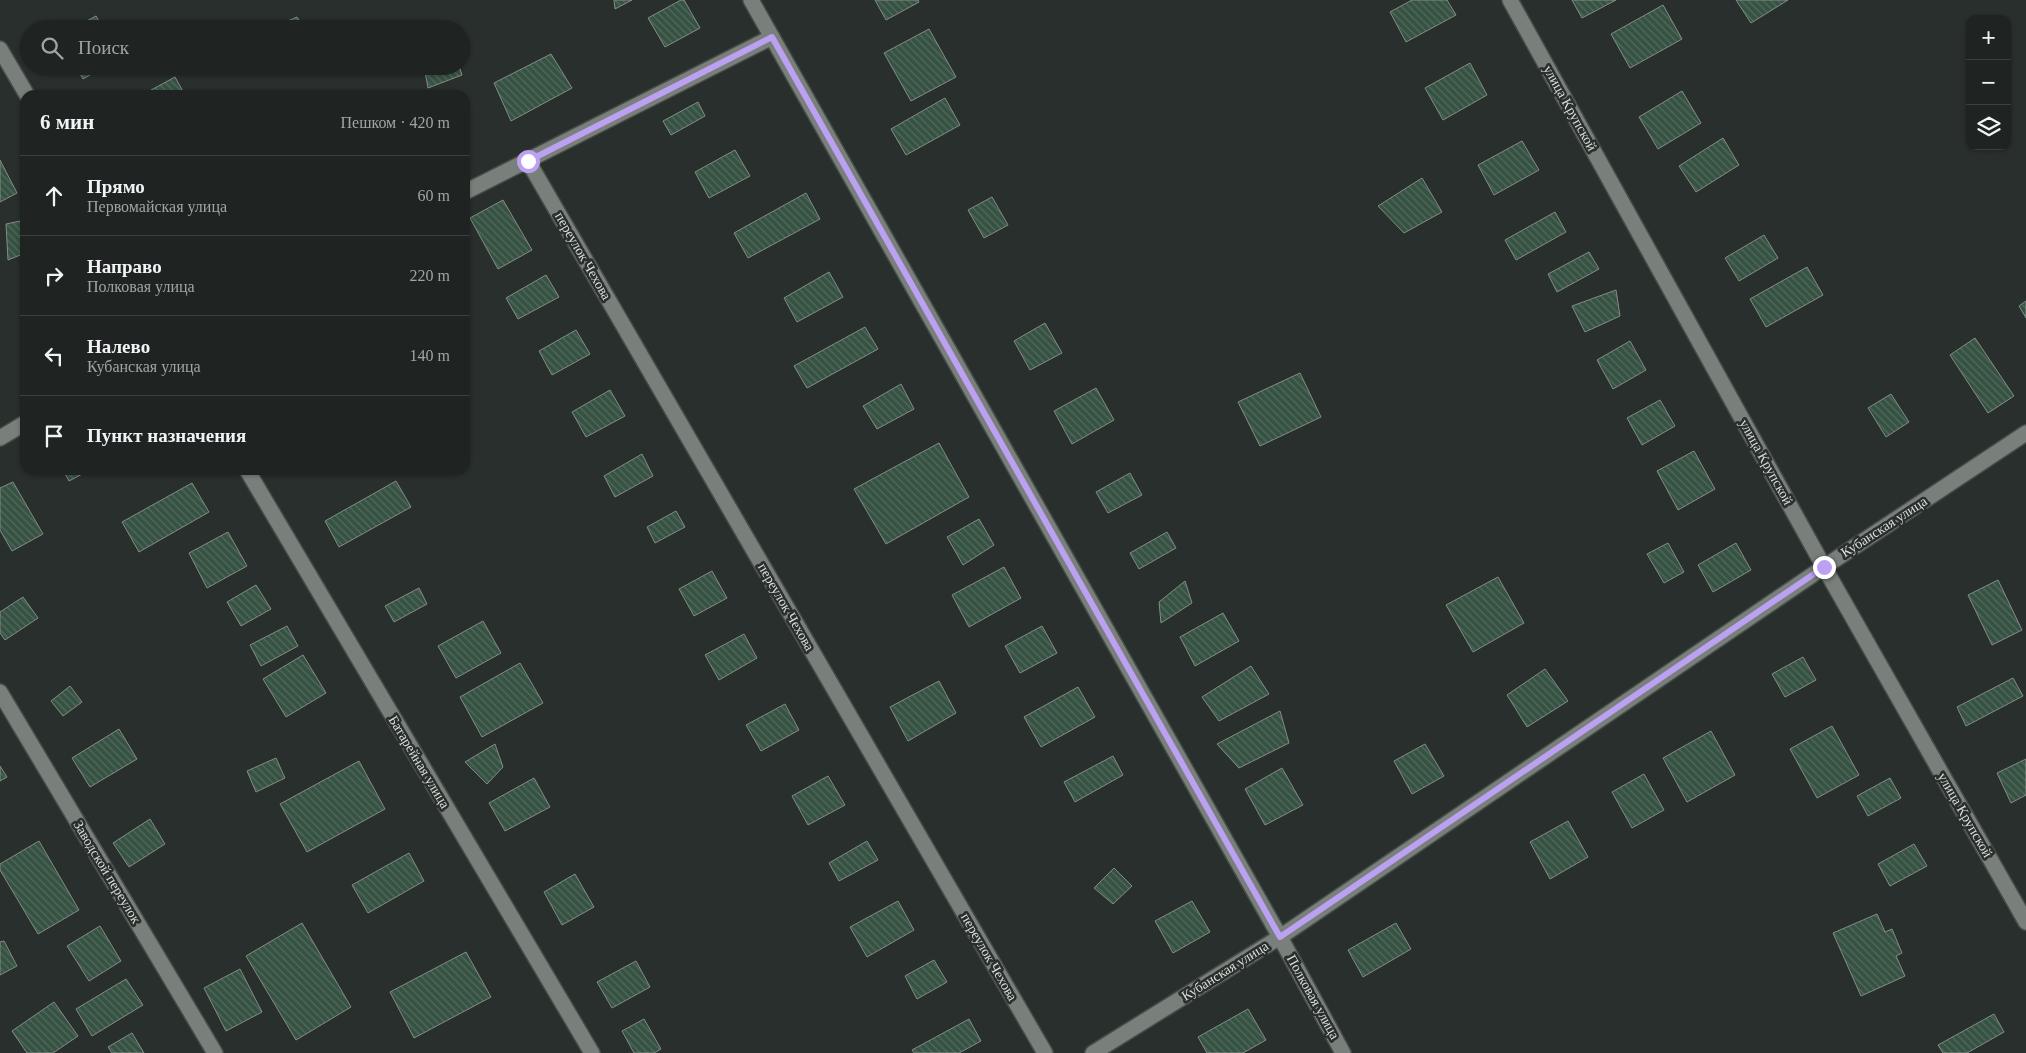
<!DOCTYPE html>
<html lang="ru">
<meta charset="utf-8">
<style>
body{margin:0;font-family:Georgia,serif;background:#272b2a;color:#f1f3f6}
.controls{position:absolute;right:15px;top:15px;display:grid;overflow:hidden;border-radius:10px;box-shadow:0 1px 4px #0004}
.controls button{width:45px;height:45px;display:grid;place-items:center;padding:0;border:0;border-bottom:1px solid #3c403f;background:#1f2321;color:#f1f3f6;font:25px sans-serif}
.stop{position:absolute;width:15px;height:15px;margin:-11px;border:4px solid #bca0f2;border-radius:50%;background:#fff}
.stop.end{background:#bca0f2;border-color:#fff;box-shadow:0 1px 5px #0008}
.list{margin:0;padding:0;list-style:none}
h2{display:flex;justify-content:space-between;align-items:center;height:65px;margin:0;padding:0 20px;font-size:21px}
h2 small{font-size:16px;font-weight:400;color:#a1a4a5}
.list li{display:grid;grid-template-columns:32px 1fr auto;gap:15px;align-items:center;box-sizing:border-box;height:80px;padding:0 20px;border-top:1px solid #3c403f}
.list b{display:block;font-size:19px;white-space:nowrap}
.list p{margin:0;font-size:16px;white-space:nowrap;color:#a1a4a5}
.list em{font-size:16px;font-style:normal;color:#a1a4a5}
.icon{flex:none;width:28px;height:28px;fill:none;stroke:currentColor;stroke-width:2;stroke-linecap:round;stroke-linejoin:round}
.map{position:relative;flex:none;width:2026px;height:1053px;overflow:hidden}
.search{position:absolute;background:#1f2321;box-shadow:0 1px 4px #0004;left:20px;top:20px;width:450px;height:55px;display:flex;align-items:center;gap:12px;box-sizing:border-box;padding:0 18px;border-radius:28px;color:#a1a4a5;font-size:19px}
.panel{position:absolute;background:#1f2321;box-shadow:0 1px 4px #0004;left:20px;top:90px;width:450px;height:385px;border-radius:15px}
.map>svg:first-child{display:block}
</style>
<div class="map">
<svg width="2026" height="1053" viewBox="0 0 2026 1053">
<defs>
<pattern id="building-back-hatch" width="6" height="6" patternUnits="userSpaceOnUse" patternTransform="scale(1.25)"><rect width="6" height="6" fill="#365242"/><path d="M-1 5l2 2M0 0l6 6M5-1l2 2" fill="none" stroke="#526a5d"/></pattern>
</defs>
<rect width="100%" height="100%" fill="#292f2c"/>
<g fill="url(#building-back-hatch)" stroke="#858c87">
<path d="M 614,0 L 632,0 L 615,9 Z"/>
<path d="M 681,0 L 684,0 L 700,28 L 665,47 L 648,18 Z"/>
<path d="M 875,0 L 918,0 L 919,2 L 886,20 Z"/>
<path d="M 1412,0 L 1447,0 L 1456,15 L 1406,42 L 1390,12 Z"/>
<path d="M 1572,0 L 1616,0 L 1582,18 Z"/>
<path d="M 1736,0 L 1788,0 L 1751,23 Z"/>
<path d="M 1663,5 L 1682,39 L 1630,68 L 1611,34 Z"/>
<path d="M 96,16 L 103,29 L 72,29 Z"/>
<path d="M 297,17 L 304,29 L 270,29 Z"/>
<path d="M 929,29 L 956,77 L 911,101 L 884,53 Z"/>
<path d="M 551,54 L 572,88 L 511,121 L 494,83 Z"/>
<path d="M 1470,63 L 1487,95 L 1443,120 L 1425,88 Z"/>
<path d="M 76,66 L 105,66 L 83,79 Z"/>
<path d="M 424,66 L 459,66 L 462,75 L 428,88 Z"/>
<path d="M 175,77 L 185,95 L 142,95 Z"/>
<path d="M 1682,91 L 1701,123 L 1658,149 L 1639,117 Z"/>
<path d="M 945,98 L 960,125 L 906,155 L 891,129 Z"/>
<path d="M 698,102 L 705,116 L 671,135 L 663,121 Z"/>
<path d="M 1723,138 L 1739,165 L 1696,192 L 1679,166 Z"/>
<path d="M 1522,141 L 1539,170 L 1494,195 L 1478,165 Z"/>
<path d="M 735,150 L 750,176 L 709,198 L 695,172 Z"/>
<path d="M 0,160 L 17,193 L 0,202 Z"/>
<path d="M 1422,178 L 1442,212 L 1404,233 L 1378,206 Z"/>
<path d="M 806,193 L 820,219 L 748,258 L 734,233 Z"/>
<path d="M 992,197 L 1008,225 L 984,238 L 968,210 Z"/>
<path d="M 503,200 L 532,250 L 498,269 L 470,218 Z"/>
<path d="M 1555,212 L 1566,232 L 1516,260 L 1505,240 Z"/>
<path d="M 25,220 L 25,253 L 8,260 L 6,224 Z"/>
<path d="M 1764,235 L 1778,258 L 1739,281 L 1725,258 Z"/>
<path d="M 1589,252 L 1599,269 L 1557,292 L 1548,274 Z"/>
<path d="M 1807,267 L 1823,295 L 1766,327 L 1750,299 Z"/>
<path d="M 829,272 L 843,297 L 797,322 L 784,298 Z"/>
<path d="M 546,275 L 559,297 L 518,319 L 506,298 Z"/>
<path d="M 1616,290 L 1620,316 L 1585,332 L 1572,306 Z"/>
<path d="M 2026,301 L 2026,318 L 2019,306 Z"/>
<path d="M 1045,323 L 1062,353 L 1030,370 L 1014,341 Z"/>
<path d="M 865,327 L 878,349 L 807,388 L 794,366 Z"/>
<path d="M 576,330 L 590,354 L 552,375 L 539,351 Z"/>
<path d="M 1975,338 L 2014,396 L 1988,413 L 1950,355 Z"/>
<path d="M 1630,341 L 1646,370 L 1613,389 L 1597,360 Z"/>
<path d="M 1300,373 L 1321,417 L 1260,446 L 1238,402 Z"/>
<path d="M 901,384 L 914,409 L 877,429 L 863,406 Z"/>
<path d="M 1096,388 L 1114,420 L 1072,444 L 1054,411 Z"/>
<path d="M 610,390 L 625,416 L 586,437 L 572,412 Z"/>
<path d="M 1891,394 L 1909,422 L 1886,437 L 1868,408 Z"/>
<path d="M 1660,400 L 1675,426 L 1642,445 L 1627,418 Z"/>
<path d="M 939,443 L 969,497 L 886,544 L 854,489 Z"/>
<path d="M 1694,451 L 1715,489 L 1678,510 L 1657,471 Z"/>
<path d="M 642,454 L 653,476 L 615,497 L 604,476 Z"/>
<path d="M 63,470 L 90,470 L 69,481 Z"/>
<path d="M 1130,473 L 1142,495 L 1108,513 L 1096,492 Z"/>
<path d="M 396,481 L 411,507 L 339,547 L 325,521 Z"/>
<path d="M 13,482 L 43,534 L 12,551 L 0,530 L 0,488 Z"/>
<path d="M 192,483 L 209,512 L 139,552 L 122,522 Z"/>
<path d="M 676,511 L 685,527 L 655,543 L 647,527 Z"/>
<path d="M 979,519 L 994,545 L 963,565 L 947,537 Z"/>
<path d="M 228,532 L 247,566 L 207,588 L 189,553 Z"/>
<path d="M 1167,532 L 1176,548 L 1139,569 L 1130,553 Z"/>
<path d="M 1668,543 L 1684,572 L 1664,583 L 1647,554 Z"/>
<path d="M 1736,543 L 1751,570 L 1713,592 L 1698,565 Z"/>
<path d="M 1004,567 L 1021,598 L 969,627 L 952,595 Z"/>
<path d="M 712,571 L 727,598 L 694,616 L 679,589 Z"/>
<path d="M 1498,577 L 1524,623 L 1473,652 L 1446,605 Z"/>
<path d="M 1998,580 L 2022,630 L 1992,645 L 1968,595 Z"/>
<path d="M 1185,581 L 1192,603 L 1161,623 L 1159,602 Z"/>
<path d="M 256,585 L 271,609 L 241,626 L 227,602 Z"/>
<path d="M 419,588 L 427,604 L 394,622 L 385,606 Z"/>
<path d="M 23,597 L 38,618 L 5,640 L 0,633 L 0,612 Z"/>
<path d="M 1223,613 L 1239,641 L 1195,666 L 1180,637 Z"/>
<path d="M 483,621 L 501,653 L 456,678 L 438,646 Z"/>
<path d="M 287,626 L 298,646 L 261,666 L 250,645 Z"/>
<path d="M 1042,626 L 1057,653 L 1020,673 L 1005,646 Z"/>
<path d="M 744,634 L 757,658 L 719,680 L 705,655 Z"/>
<path d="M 303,655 L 326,693 L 286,717 L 263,679 Z"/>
<path d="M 1803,657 L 1816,680 L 1785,697 L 1772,674 Z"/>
<path d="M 520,663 L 543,703 L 482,737 L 460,697 Z"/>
<path d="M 1251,666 L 1269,694 L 1219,721 L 1202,697 Z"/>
<path d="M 1545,669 L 1568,701 L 1527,727 L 1507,695 Z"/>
<path d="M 2013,678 L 2023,696 L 1966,726 L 1957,707 Z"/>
<path d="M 939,681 L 956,713 L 908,741 L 890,707 Z"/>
<path d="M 70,686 L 82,702 L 63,716 L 51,701 Z"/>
<path d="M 1078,687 L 1095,717 L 1041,747 L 1024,717 Z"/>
<path d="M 785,704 L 799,730 L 761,751 L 746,725 Z"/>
<path d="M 1280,711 L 1289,743 L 1239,768 L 1217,744 Z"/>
<path d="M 1832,726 L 1859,775 L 1817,798 L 1790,749 Z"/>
<path d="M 119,729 L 137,759 L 90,787 L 72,758 Z"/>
<path d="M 1711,731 L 1735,775 L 1687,802 L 1663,758 Z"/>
<path d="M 495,744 L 503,767 L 487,784 L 465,762 Z"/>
<path d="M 1425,744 L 1444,776 L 1412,794 L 1394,761 Z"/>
<path d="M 1113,756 L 1123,775 L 1075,802 L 1064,782 Z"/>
<path d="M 276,758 L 285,778 L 256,792 L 247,771 Z"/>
<path d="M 2026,759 L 2026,795 L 2011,803 L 1997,773 Z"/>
<path d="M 359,761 L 385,809 L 307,852 L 280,804 Z"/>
<path d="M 0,766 L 7,777 L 0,781 Z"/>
<path d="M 1282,768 L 1303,805 L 1265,825 L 1245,789 Z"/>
<path d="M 1644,774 L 1664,810 L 1632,828 L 1612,792 Z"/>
<path d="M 828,776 L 845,805 L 808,825 L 792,796 Z"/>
<path d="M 534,778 L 550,807 L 505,831 L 489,803 Z"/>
<path d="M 1890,778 L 1901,798 L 1868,816 L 1857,796 Z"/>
<path d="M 150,819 L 165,844 L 129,867 L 113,843 Z"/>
<path d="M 1568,821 L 1588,857 L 1550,879 L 1530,842 Z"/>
<path d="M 39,841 L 79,910 L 38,934 L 0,870 L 0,864 Z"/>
<path d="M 867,841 L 878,860 L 839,881 L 829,863 Z"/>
<path d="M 1914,844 L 1927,866 L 1890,886 L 1878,864 Z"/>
<path d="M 409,853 L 424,881 L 368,913 L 352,885 Z"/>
<path d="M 1114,868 L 1132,886 L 1113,904 L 1094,888 Z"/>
<path d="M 575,874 L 594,907 L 562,925 L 544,892 Z"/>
<path d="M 898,901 L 914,930 L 867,957 L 850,927 Z"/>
<path d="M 1192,901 L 1210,932 L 1173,953 L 1155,921 Z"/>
<path d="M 1877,914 L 1885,932 L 1892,929 L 1902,953 L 1896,956 L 1905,976 L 1861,996 L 1833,933 Z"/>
<path d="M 302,923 L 351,1007 L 296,1040 L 246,956 Z"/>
<path d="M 1396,923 L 1411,949 L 1363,977 L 1348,950 Z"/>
<path d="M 100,926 L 121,961 L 89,981 L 67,946 Z"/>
<path d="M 4,941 L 17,966 L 0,975 L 0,942 Z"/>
<path d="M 466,952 L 491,997 L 414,1038 L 390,992 Z"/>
<path d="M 934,960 L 947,982 L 917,999 L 905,976 Z"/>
<path d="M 636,961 L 650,987 L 612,1008 L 597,982 Z"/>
<path d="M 240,969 L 262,1012 L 226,1031 L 204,988 Z"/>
<path d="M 126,979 L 143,1005 L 92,1036 L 76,1009 Z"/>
<path d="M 54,1002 L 78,1036 L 53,1053 L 27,1053 L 12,1031 Z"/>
<path d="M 1248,1009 L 1266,1040 L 1243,1053 L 1207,1053 L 1198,1037 Z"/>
<path d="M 1994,1014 L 2004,1032 L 1967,1053 L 1943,1053 L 1938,1045 Z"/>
<path d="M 644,1019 L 661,1049 L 654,1053 L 634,1053 L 622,1031 Z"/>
<path d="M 969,1019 L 981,1041 L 959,1053 L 914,1053 L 912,1050 Z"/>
<path d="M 132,1033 L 144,1053 L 112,1053 L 108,1047 Z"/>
</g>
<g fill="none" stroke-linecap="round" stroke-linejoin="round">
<defs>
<g id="street">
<path d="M 751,0 L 1280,937 L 1343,1053"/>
<path d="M 1510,0 L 1824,567 L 2026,922"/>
<path d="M 528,161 L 1045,1053"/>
<path d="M 465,192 L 772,37"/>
<path d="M 0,438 L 25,423"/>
<path d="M 0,692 L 215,1053"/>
</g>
<g id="secondary">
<path d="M 0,49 L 27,95"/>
<path d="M 247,470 L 592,1053"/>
<path d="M 1093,1053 L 1280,937 L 1824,567 L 2026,433"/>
</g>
</defs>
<use href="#street" stroke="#464b48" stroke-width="18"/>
<use href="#secondary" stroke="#464b48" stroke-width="18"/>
<use href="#street" stroke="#79807c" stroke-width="15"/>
<use href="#secondary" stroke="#79807c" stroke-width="15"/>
</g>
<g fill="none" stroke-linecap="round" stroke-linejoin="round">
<path stroke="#bca0f2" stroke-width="6" d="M 528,161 L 772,37 L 1280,937 L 1824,567"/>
</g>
<g text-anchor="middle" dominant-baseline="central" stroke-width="5" stroke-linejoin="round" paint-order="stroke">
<g font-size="14" fill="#dadedb" stroke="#292f2c">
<text transform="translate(1570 108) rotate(61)">улица Крупской</text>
<text transform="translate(583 256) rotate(60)">переулок Чехова</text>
<text transform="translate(1766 462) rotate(61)">улица Крупской</text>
<text transform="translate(1884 527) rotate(-33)">Кубанская улица</text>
<text transform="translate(786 607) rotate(60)">переулок Чехова</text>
<text transform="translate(419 762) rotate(59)">Батарейная улица</text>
<text transform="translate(1965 815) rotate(60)">улица Крупской</text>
<text transform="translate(107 872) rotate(59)">Заводской переулок</text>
<text transform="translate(989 957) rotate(60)">переулок Чехова</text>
<text transform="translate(1225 971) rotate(-32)">Кубанская улица</text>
<text transform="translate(1313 997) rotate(61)">Полковая улица</text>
</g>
</g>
</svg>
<div class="controls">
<button>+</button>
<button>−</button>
<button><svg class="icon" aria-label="layers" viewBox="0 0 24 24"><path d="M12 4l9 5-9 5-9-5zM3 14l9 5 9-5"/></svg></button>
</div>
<div class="stop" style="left:528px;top:161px"></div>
<div class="stop end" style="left:1824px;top:567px"></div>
<div class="search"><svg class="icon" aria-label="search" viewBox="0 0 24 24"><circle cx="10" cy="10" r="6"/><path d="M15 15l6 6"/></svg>Поиск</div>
<section class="panel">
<h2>6 мин<small>Пешком · 420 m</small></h2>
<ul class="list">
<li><svg class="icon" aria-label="ahead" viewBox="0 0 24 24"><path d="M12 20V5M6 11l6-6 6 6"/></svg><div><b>Прямо</b><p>Первомайская улица</p></div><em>60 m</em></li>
<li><svg class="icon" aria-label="right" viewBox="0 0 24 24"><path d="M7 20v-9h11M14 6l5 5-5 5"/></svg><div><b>Направо</b><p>Полковая улица</p></div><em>220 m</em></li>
<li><svg class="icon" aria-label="left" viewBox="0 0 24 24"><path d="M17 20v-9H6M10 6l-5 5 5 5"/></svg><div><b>Налево</b><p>Кубанская улица</p></div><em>140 m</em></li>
<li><svg class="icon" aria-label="arrive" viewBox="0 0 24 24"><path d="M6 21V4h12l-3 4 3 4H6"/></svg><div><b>Пункт назначения</b></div></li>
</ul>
</section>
</div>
